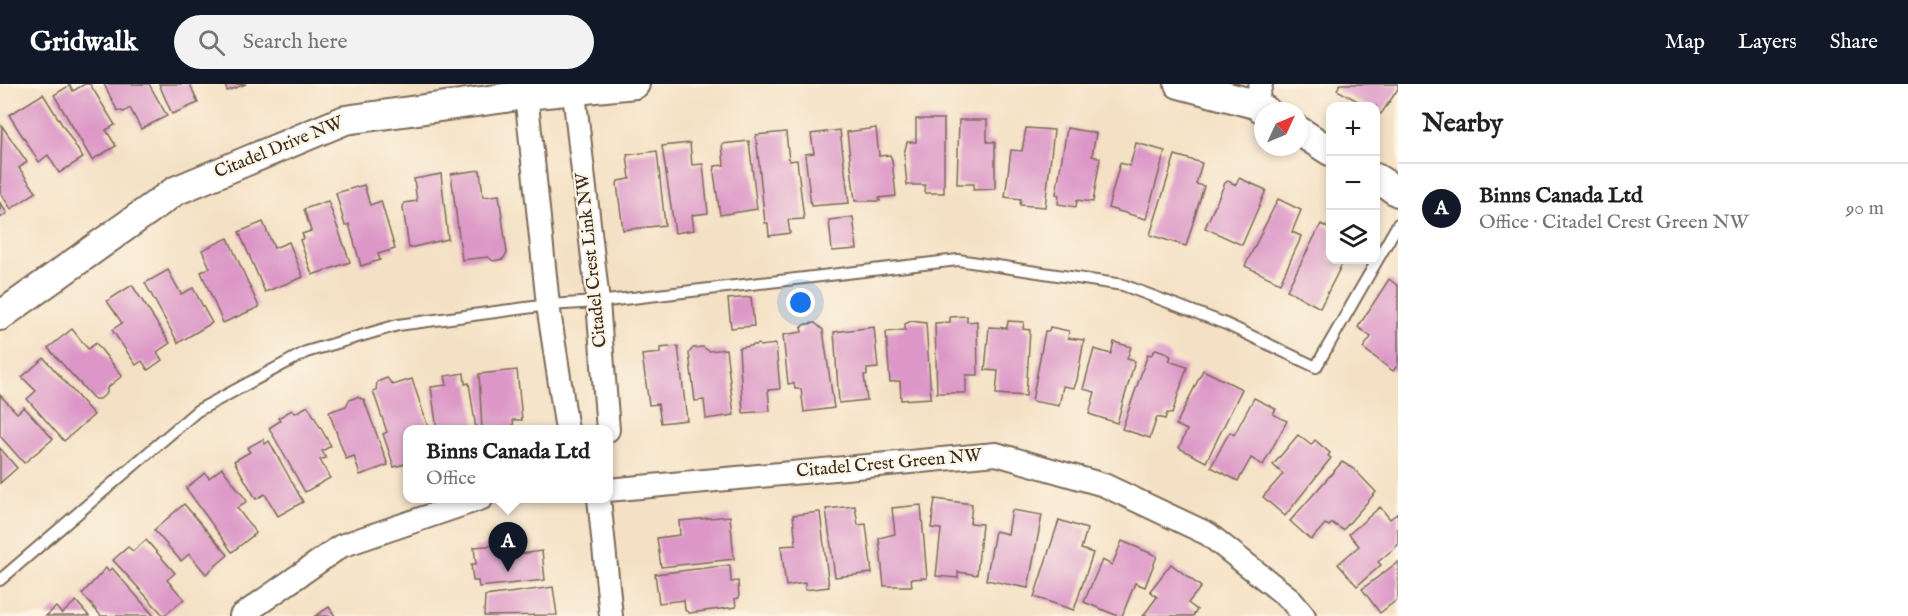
<!DOCTYPE html>
<meta charset="utf-8">
<style>
body{margin:0;font-family:"IM FELL English",serif;background:#f2f2f2;color:#202124}
.controls{position:absolute;right:18px;top:18px;display:grid;overflow:hidden;border-radius:12px;box-shadow:0 3px 9px #0003}
.controls button{width:54px;height:54px;display:grid;place-items:center;padding:0;border:0;border-bottom:2px solid #e0e0e0;background:#fff;color:#202124;font:30px sans-serif}
.compass{position:absolute;left:1254px;top:18px;width:54px;height:54px;border-radius:50%;background:#fff;box-shadow:0 3px 9px #0003;rotate:46deg}
.you{position:absolute;left:801px;top:219px;width:21px;height:21px;margin:-15px;border:4px solid #fff;border-radius:50%;background:#1a73e8;box-shadow:0 0 0 9px #1a73e833}
.badge{display:grid;place-items:center;width:39px;height:39px;border-radius:50%;background:#111827;color:#fff;font-size:20px;font-weight:700}
.pin{position:absolute;translate:-50% -50px;filter:drop-shadow(0 2px 3px #0008)}
.pin::after{content:'';position:absolute;top:32px;width:21px;height:18px;background:inherit;clip-path:polygon(0 0,100% 0,50% 100%)}
.popup{position:absolute;left:403px;top:341px;width:210px;height:78px;box-sizing:border-box;display:grid;place-content:center;border-radius:12px;background:#fff;filter:drop-shadow(0 2px 4px #0005);font-size:20px;white-space:nowrap;color:#757577}
.popup b{font-size:22px;color:#202124}
.popup::after{content:'';position:absolute;left:50%;top:100%;margin-left:-12px;border:12px solid transparent;border-top-color:#fff}
.list{margin:0;padding:0;list-style:none}
h2{display:flex;justify-content:space-between;align-items:center;height:78px;margin:0;padding:0 24px;font-size:26px}
h2 small{font-size:20px;font-weight:400;color:#757577}
.list li{display:grid;grid-template-columns:39px 1fr auto;gap:18px;align-items:center;box-sizing:border-box;height:90px;padding:0 24px;border-top:2px solid #e0e0e0}
.list b{display:block;font-size:22px;white-space:nowrap}
.list p{margin:0;font-size:20px;white-space:nowrap;color:#757577}
.list em{font-size:20px;font-style:normal;color:#757577}
.icon{flex:none;width:33px;height:33px;fill:none;stroke:currentColor;stroke-width:2;stroke-linecap:round;stroke-linejoin:round}
.map{position:relative;flex:none;width:1398px;height:532px;overflow:hidden}
header{display:flex;align-items:center;gap:36px;box-sizing:border-box;height:84px;padding:0 30px;background:#111827;color:#fff}
header strong{font-size:28px}
nav{display:flex;gap:33px;margin-inline-start:auto;font-size:21px}
.search{width:420px;height:54px;background:#f2f2f2;display:flex;align-items:center;gap:15px;box-sizing:border-box;padding:0 21px;border-radius:33px;color:#757577;font-size:22px}
main{display:flex}
aside{flex:1;background:#fff}
.map>svg:first-child{display:block}
</style>
<header>
<strong>Gridwalk</strong>
<div class="search"><svg class="icon" aria-label="search" viewBox="0 0 24 24"><circle cx="10" cy="10" r="6"/><path d="M15 15l6 6"/></svg>Search here</div>
<nav><a>Map</a><a>Layers</a><a>Share</a></nav>
</header>
<main>
<div class="map">
<svg width="1398" height="532" viewBox="0 0 1398 532">
<rect width="100%" height="100%" fill="#fcf5e5"/>
<filter id="ink" filterUnits="userSpaceOnUse"><feTurbulence type="fractalNoise" baseFrequency=".0167" numOctaves="2"/><feDisplacementMap in="SourceGraphic" scale="12" xChannelSelector="R" yChannelSelector="G"/><feConvolveMatrix kernelMatrix="1 2 1 2 8 2 1 2 1" color-interpolation-filters="sRGB"/></filter>
<filter id="wash" filterUnits="userSpaceOnUse"><feTurbulence type="fractalNoise" baseFrequency=".008" numOctaves="4" result="noise"/><feDisplacementMap in="SourceGraphic" scale="24" xChannelSelector="R" yChannelSelector="G"/><feGaussianBlur stdDeviation="1.35" result="paint"/><feColorMatrix in="noise" values="0 0 0 0 0 0 0 0 0 0 0 0 0 0 0 0 0 1.4 0 .05"/><feComposite in="paint" operator="in"/></filter>
<g filter="url(#wash)">
<rect width="100%" height="100%" fill="#f4e1c5"/>
<g id="blocks">
<g fill="#dc96c7">
<path d="M 85,0 L 90,0 L 115,41 L 106,46 L 116,62 L 92,76 L 54,11 L 70,1 L 73,7 Z"/>
<path d="M 104,0 L 149,0 L 167,32 L 141,45 L 130,24 L 124,28 L 117,26 Z"/>
<path d="M 159,0 L 190,0 L 198,19 L 172,30 Z"/>
<path d="M 225,0 L 246,0 L 227,7 Z"/>
<path d="M 1340,0 L 1398,0 L 1398,5 L 1381,30 L 1376,27 L 1376,22 L 1367,22 L 1337,6 Z"/>
<path d="M 43,10 L 83,74 L 59,89 L 48,71 L 39,78 L 9,31 Z"/>
<path d="M 916,35 L 944,35 L 944,109 L 925,109 L 925,101 L 907,101 L 904,70 L 907,58 L 916,58 Z"/>
<path d="M 959,36 L 987,36 L 987,58 L 995,58 L 995,105 L 973,106 L 974,100 L 957,100 Z"/>
<path d="M 2,42 L 27,78 L 19,84 L 36,108 L 11,125 L 0,108 Z"/>
<path d="M 876,44 L 879,72 L 890,71 L 892,76 L 896,112 L 879,114 L 880,117 L 855,117 L 847,48 Z"/>
<path d="M 1026,44 L 1054,46 L 1045,123 L 1020,121 L 1021,115 L 1005,113 L 1011,66 L 1022,67 Z"/>
<path d="M 1067,44 L 1096,49 L 1092,72 L 1100,74 L 1093,118 L 1077,116 L 1076,123 L 1058,120 L 1059,111 L 1056,110 Z"/>
<path d="M 840,46 L 849,119 L 811,122 L 805,70 L 814,69 L 811,50 Z"/>
<path d="M 786,48 L 789,77 L 797,76 L 804,135 L 788,136 L 790,149 L 769,152 L 768,139 L 765,139 L 756,51 Z"/>
<path d="M 749,57 L 757,125 L 720,131 L 714,89 L 715,82 L 724,81 L 722,60 Z"/>
<path d="M 690,59 L 692,81 L 703,80 L 708,129 L 692,131 L 694,146 L 675,149 L 662,62 Z"/>
<path d="M 1136,59 L 1165,67 L 1146,135 L 1108,124 L 1120,79 L 1130,82 Z"/>
<path d="M 657,67 L 665,141 L 623,146 L 617,100 L 618,97 L 630,95 L 627,71 Z"/>
<path d="M 1175,71 L 1202,79 L 1196,100 L 1204,102 L 1186,162 L 1150,151 Z"/>
<path d="M 480,86 L 483,113 L 499,111 L 507,169 L 503,175 L 493,177 L 488,173 L 462,176 L 451,90 Z"/>
<path d="M 441,90 L 448,155 L 409,164 L 403,124 L 404,119 L 417,117 L 414,95 Z"/>
<path d="M 1239,94 L 1266,106 L 1242,161 L 1205,144 L 1225,99 L 1228,97 L 1236,101 Z"/>
<path d="M 364,101 L 370,121 L 381,117 L 395,165 L 378,170 L 380,176 L 361,182 L 349,140 L 345,142 L 336,109 Z"/>
<path d="M 1278,115 L 1301,126 L 1292,148 L 1301,152 L 1299,158 L 1280,199 L 1245,182 Z"/>
<path d="M 328,117 L 350,178 L 312,191 L 300,156 L 304,154 L 302,150 L 311,147 L 304,125 Z"/>
<path d="M 0,119 L 7,129 L 0,134 Z"/>
<path d="M 853,133 L 857,165 L 832,167 L 829,136 Z"/>
<path d="M 263,138 L 274,164 L 289,158 L 303,193 L 265,208 L 239,148 Z"/>
<path d="M 1321,140 L 1330,145 L 1330,176 L 1343,178 L 1320,224 L 1287,206 Z"/>
<path d="M 228,154 L 259,223 L 223,239 L 201,188 L 210,184 L 202,166 Z"/>
<path d="M 168,186 L 181,210 L 193,204 L 212,239 L 178,259 L 145,199 Z"/>
<path d="M 1389,195 L 1398,202 L 1398,281 L 1393,287 L 1363,264 L 1371,253 L 1358,243 Z"/>
<path d="M 132,201 L 170,259 L 157,268 L 162,276 L 148,286 L 142,277 L 136,281 L 112,246 L 122,239 L 107,217 Z"/>
<path d="M 751,213 L 754,242 L 731,244 L 728,215 Z"/>
<path d="M 967,232 L 967,238 L 977,237 L 978,291 L 966,291 L 966,309 L 937,309 L 935,239 L 950,238 L 950,233 Z"/>
<path d="M 911,237 L 926,239 L 931,314 L 901,316 L 900,297 L 890,298 L 886,248 L 905,246 L 905,240 Z"/>
<path d="M 1008,237 L 1024,238 L 1023,245 L 1030,246 L 1026,312 L 996,310 L 998,287 L 985,286 L 989,243 L 1007,244 Z"/>
<path d="M 815,239 L 823,246 L 834,324 L 804,328 L 801,305 L 795,305 L 794,299 L 788,300 L 783,251 L 802,248 L 801,244 L 806,240 Z"/>
<path d="M 874,243 L 878,284 L 867,285 L 867,291 L 864,291 L 867,316 L 839,319 L 834,248 Z"/>
<path d="M 1050,243 L 1069,247 L 1068,254 L 1084,256 L 1077,296 L 1074,304 L 1063,302 L 1059,322 L 1032,317 L 1045,247 L 1049,247 Z"/>
<path d="M 72,245 L 88,265 L 96,259 L 122,292 L 107,304 L 107,309 L 100,315 L 94,315 L 48,264 Z"/>
<path d="M 1114,258 L 1131,263 L 1127,275 L 1135,277 L 1117,339 L 1089,330 L 1095,308 L 1083,305 L 1094,265 L 1111,270 Z"/>
<path d="M 759,260 L 760,262 L 776,260 L 780,305 L 768,306 L 770,327 L 743,329 L 739,264 Z"/>
<path d="M 678,262 L 687,336 L 661,339 L 658,320 L 649,321 L 642,271 L 660,269 L 660,264 Z"/>
<path d="M 703,263 L 709,267 L 726,265 L 734,331 L 706,335 L 704,316 L 695,317 L 689,269 L 693,264 Z"/>
<path d="M 1156,265 L 1167,269 L 1171,273 L 1169,277 L 1187,283 L 1172,330 L 1167,329 L 1165,335 L 1157,333 L 1150,354 L 1122,345 L 1148,270 L 1151,271 Z"/>
<path d="M 44,274 L 94,331 L 64,357 L 27,315 L 36,307 L 22,293 Z"/>
<path d="M 517,286 L 522,336 L 513,336 L 514,346 L 482,346 L 479,290 Z"/>
<path d="M 1203,286 L 1242,305 L 1206,378 L 1179,364 L 1187,346 L 1176,341 Z"/>
<path d="M 464,289 L 465,300 L 469,299 L 476,346 L 437,346 L 431,303 L 447,301 L 445,292 Z"/>
<path d="M 387,294 L 393,301 L 412,295 L 428,343 L 408,346 L 408,379 L 394,383 L 383,350 L 387,348 L 373,307 L 376,306 L 377,298 Z"/>
<path d="M 0,311 L 17,329 L 24,323 L 53,355 L 24,379 L 0,352 Z"/>
<path d="M 357,313 L 364,316 L 388,381 L 360,391 L 354,372 L 346,375 L 329,328 L 346,322 L 349,316 Z"/>
<path d="M 1254,314 L 1276,325 L 1273,330 L 1287,337 L 1263,381 L 1251,374 L 1238,397 L 1211,383 L 1225,356 L 1230,348 L 1234,351 Z"/>
<path d="M 308,322 L 331,362 L 322,367 L 326,374 L 320,376 L 330,394 L 305,408 L 269,344 L 280,337 L 278,334 L 292,326 L 295,329 Z"/>
<path d="M 1298,351 L 1311,361 L 1315,356 L 1330,369 L 1328,372 L 1331,374 L 1285,432 L 1263,413 L 1283,390 L 1273,381 Z"/>
<path d="M 263,355 L 265,360 L 269,357 L 303,418 L 278,432 L 265,410 L 256,415 L 234,377 L 250,368 L 247,364 Z"/>
<path d="M 0,364 L 17,384 L 0,399 Z"/>
<path d="M 1342,378 L 1354,385 L 1376,408 L 1343,446 L 1332,439 L 1329,442 L 1325,440 L 1311,456 L 1290,437 Z"/>
<path d="M 222,384 L 247,417 L 237,424 L 256,449 L 232,468 L 186,404 L 205,389 L 209,394 Z"/>
<path d="M 935,415 L 972,420 L 970,439 L 982,440 L 977,491 L 958,488 L 958,494 L 936,492 L 941,445 L 931,444 Z"/>
<path d="M 184,420 L 228,471 L 206,490 L 189,470 L 181,477 L 154,446 Z"/>
<path d="M 921,421 L 927,494 L 911,495 L 912,502 L 884,502 L 879,454 L 895,450 L 892,424 Z"/>
<path d="M 855,422 L 858,441 L 866,440 L 872,489 L 835,493 L 826,425 Z"/>
<path d="M 1380,423 L 1390,435 L 1398,429 L 1398,461 L 1378,478 L 1381,481 L 1357,502 L 1338,480 L 1359,462 L 1349,450 Z"/>
<path d="M 1012,426 L 1042,431 L 1028,504 L 986,496 L 995,447 L 1008,450 Z"/>
<path d="M 820,428 L 829,503 L 805,506 L 805,499 L 786,502 L 781,462 L 796,461 L 793,431 Z"/>
<path d="M 730,432 L 734,475 L 661,483 L 657,454 L 680,451 L 679,437 Z"/>
<path d="M 1059,436 L 1087,445 L 1081,465 L 1093,469 L 1074,526 L 1034,513 Z"/>
<path d="M 146,456 L 175,489 L 167,496 L 184,515 L 164,532 L 113,476 L 128,463 L 133,467 Z"/>
<path d="M 1122,457 L 1157,472 L 1145,503 L 1135,499 L 1122,532 L 1118,532 L 1084,518 L 1102,476 L 1112,481 Z"/>
<path d="M 510,460 L 512,471 L 542,467 L 545,496 L 479,503 L 478,497 L 473,497 L 471,480 L 476,480 L 474,463 Z"/>
<path d="M 1398,478 L 1398,515 L 1380,529 L 1362,505 Z"/>
<path d="M 1171,480 L 1201,503 L 1188,519 L 1197,526 L 1193,532 L 1143,532 L 1157,513 L 1150,507 Z"/>
<path d="M 730,481 L 731,498 L 738,497 L 739,514 L 735,515 L 736,523 L 689,529 L 685,526 L 684,516 L 659,519 L 655,490 Z"/>
<path d="M 106,484 L 108,487 L 112,484 L 154,532 L 101,532 L 82,510 Z"/>
<path d="M 553,503 L 557,531 L 484,532 L 485,512 Z"/>
<path d="M 76,517 L 89,532 L 46,532 L 56,523 L 62,530 Z"/>
<path d="M 329,523 L 335,532 L 315,532 Z"/>
</g>
</g>
</g>
<g filter="url(#ink)">
<use href="#blocks" fill-opacity="0" stroke="#7c6a58" stroke-width="1.5"/>
<g fill="none" stroke-linecap="round" stroke-linejoin="round">
<defs>
<path id="service" d="M 0,496 L 197,327 L 306,268 L 398,241 L 548,221 L 598,218 L 958,176 L 1123,201 L 1226,240 L 1316,283 L 1398,140"/>
<g id="minor">
<path d="M 525,0 L 548,221 L 567,346"/>
<path d="M 573,0 L 598,218 L 608,346"/>
<path d="M 1255,20 L 1261,0"/>
<path d="M 608,406 L 996,370 L 1104,401 L 1208,450 L 1289,514 L 1304,532"/>
<path d="M 599,414 L 611,532"/>
<path d="M 241,532 L 341,462 L 482,414"/>
</g>
<g id="tertiary">
<path d="M 1179,0 L 1255,20 L 1266,27"/>
<path d="M 1299,47 L 1330,67"/>
<path d="M 1376,94 L 1398,108"/>
<path d="M 0,232 L 175,107 L 345,36 L 526,11 L 635,0"/>
</g>
</defs>
<use href="#service" stroke="#7c6a58" stroke-width="14"/>
<use href="#minor" stroke="#7c6a58" stroke-width="26"/>
<use href="#tertiary" stroke="#7c6a58" stroke-width="32"/>
<use href="#service" stroke="#fff" stroke-width="10"/>
<use href="#minor" stroke="#fff" stroke-width="22"/>
<use href="#tertiary" stroke="#fff" stroke-width="28"/>
</g>
</g>
<g text-anchor="middle" dominant-baseline="central" stroke-width="4.5" stroke-linejoin="round" paint-order="stroke">
<g font-size="18" fill="#3b2a1e" stroke="#fcf5e5">
<text transform="translate(279 64) rotate(-22)">Citadel Drive NW</text>
<text transform="translate(592 176) rotate(-96)">Citadel Crest Link NW</text>
<text transform="translate(889 380) rotate(-5)">Citadel Crest Green NW</text>
</g>
</g>
</svg>
<div class="controls">
<button>+</button>
<button>−</button>
<button><svg class="icon" aria-label="layers" viewBox="0 0 24 24"><path d="M12 4l9 5-9 5-9-5zM3 14l9 5 9-5"/></svg></button>
</div>
<svg class="compass" viewBox="-18 -18 36 36"><path d="M0-13l5 13h-10z" fill="#e53935"/><path d="M0 13l5-13h-10z" fill="#757577"/></svg>
<div class="you"></div>
<div class="pin badge" style="left:508px;top:488px">A</div>
<div class="popup"><b>Binns Canada Ltd</b>Office</div>
</div>
<aside>
<h2>Nearby<small></small></h2>
<ul class="list">
<li><span class="badge">A</span><div><b>Binns Canada Ltd</b><p>Office · Citadel Crest Green NW</p></div><em>90 m</em></li>
</ul>
</aside>
</main>
